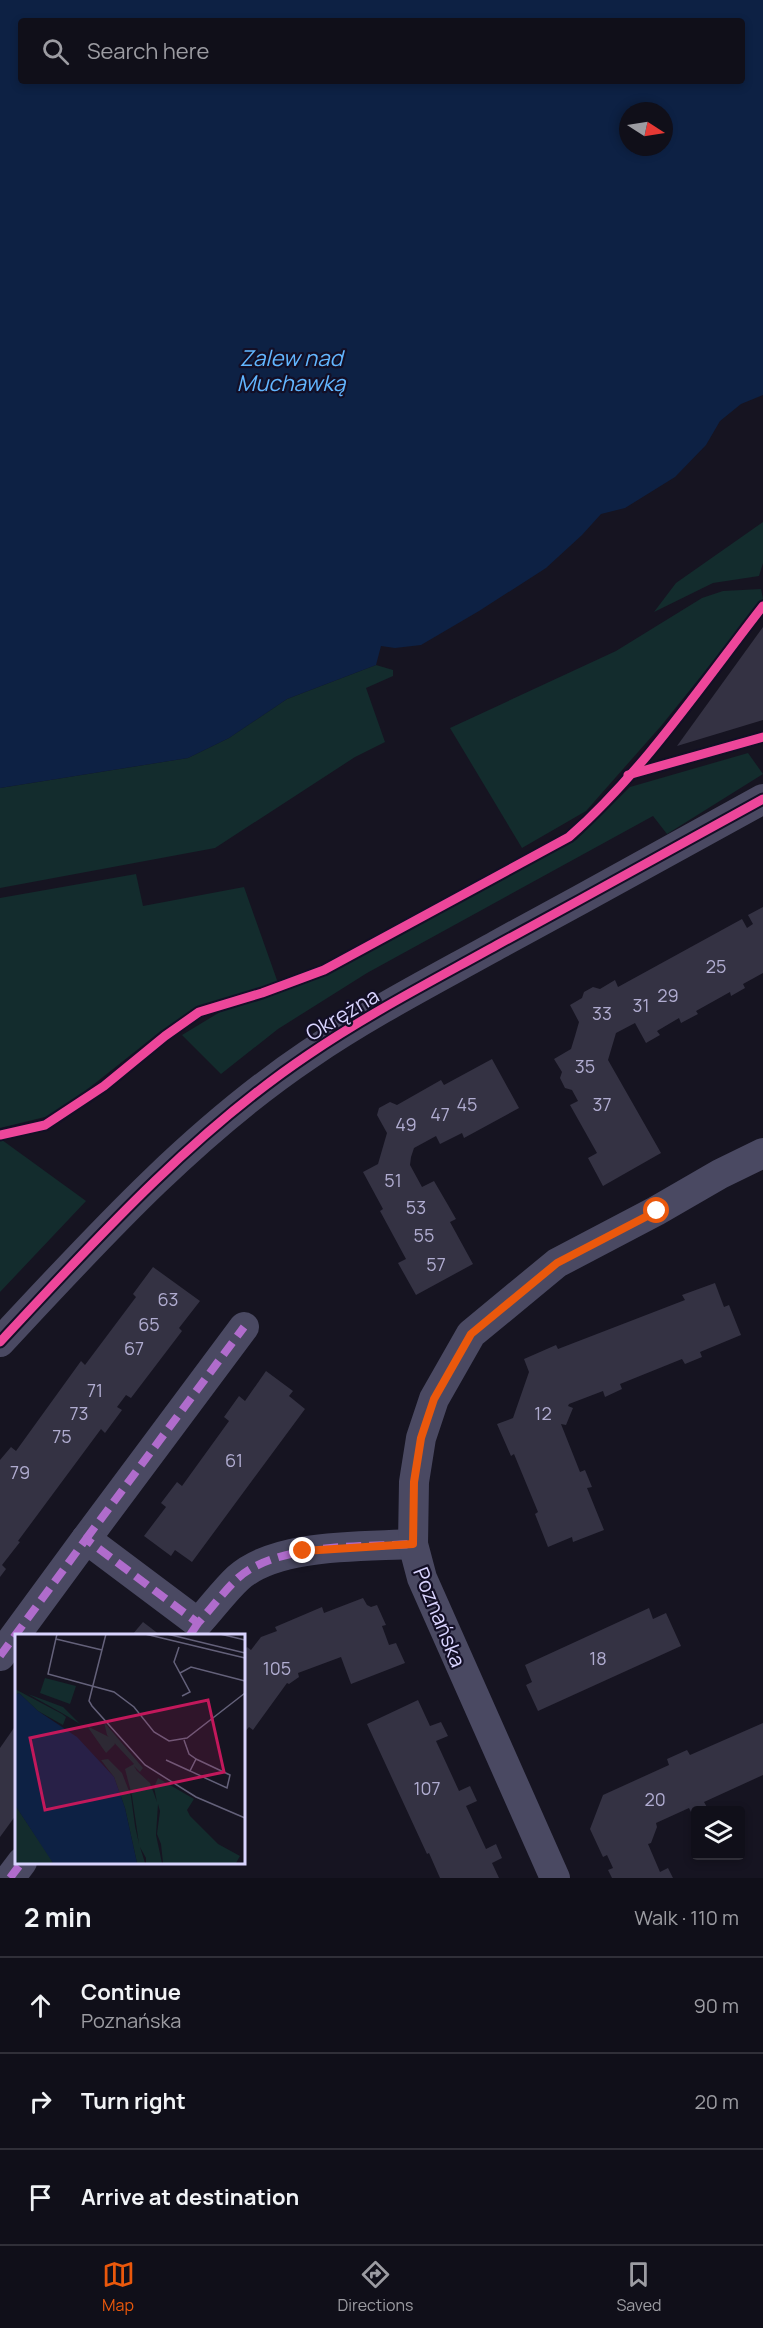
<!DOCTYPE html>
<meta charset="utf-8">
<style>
body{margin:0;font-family:Manrope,sans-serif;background:#191822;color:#f1f3f6}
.controls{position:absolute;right:18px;bottom:18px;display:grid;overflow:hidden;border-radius:6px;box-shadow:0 3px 9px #0003}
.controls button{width:54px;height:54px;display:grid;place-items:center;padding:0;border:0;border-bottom:2px solid #302f38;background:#100f19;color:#f1f3f6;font:30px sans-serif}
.compass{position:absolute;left:619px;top:102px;width:54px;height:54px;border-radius:50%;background:#100f19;box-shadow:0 3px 9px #0003;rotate:102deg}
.stop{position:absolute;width:18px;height:18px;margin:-14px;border:4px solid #ea580c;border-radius:50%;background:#fff}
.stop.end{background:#ea580c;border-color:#fff;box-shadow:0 2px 6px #0008}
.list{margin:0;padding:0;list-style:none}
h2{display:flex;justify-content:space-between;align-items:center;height:78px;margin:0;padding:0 24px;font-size:26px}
h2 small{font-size:20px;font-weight:400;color:#9c9ca2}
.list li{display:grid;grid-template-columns:39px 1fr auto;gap:18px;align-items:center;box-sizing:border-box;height:96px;padding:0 24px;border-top:2px solid #302f38}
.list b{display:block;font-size:22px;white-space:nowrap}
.list p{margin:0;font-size:20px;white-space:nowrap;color:#9c9ca2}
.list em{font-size:20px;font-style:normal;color:#9c9ca2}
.icon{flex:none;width:33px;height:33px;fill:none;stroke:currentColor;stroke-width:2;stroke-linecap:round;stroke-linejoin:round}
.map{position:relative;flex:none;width:763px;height:1878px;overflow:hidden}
.search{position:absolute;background:#100f19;box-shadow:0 3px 9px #0003;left:18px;right:18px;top:18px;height:66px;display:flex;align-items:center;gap:15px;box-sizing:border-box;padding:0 21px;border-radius:6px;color:#9c9ca2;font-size:22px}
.sheet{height:366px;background:#100f19}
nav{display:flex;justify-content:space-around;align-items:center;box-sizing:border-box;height:84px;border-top:2px solid #302f38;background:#100f19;font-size:16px;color:#9c9ca2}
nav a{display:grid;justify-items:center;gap:3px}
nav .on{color:#ea580c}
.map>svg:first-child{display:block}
</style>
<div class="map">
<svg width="763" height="1878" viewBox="0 0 763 1878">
<rect width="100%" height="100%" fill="#161421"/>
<g fill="#132c2d">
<path d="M 763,522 L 763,563 L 759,576 L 713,583 L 654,612 L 676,583 Z"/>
<path d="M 761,589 L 763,599 L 661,726 L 586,811 L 522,848 L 450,728 L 616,651 L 702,598 L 723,591 Z"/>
<path d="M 376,665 L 393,670 L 393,676 L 366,688 L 385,742 L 355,757 L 215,848 L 0,888 L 0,788 L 188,758 L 229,738 L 287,699 Z"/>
<path d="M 748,753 L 763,774 L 667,834 L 653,816 L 367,973 L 278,1029 L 221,1074 L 182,1035 L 220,1012 L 323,976 L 576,840 L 630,787 Z"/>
<path d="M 136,874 L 143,906 L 244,887 L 278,983 L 197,1008 L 161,1031 L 84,1092 L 49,1116 L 0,1128 L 0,898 Z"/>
<path d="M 2,1140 L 86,1201 L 0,1292 L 0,1141 Z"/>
</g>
<path fill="#0d2144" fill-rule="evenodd" d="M 0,0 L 763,0 L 763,395 L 741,404 L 720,421 L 706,445 L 675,477 L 625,508 L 601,514 L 582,535 L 546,568 L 479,611 L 421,645 L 395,648 L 381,646 L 376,665 L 287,699 L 229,738 L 188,758 L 0,788 ZM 21,21 L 742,21 L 742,81 L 21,81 ZM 628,111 L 664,111 L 664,147 L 628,147 Z"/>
<g fill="#343243">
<path d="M 763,627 L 763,720 L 677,746 Z"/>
<path d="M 763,907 L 763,973 L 743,984 L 745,988 L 731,996 L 730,992 L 696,1011 L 698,1014 L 681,1023 L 679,1018 L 657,1031 L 660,1035 L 646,1043 L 635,1023 L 616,1033 L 608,1060 L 661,1153 L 603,1186 L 588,1158 L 597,1153 L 570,1105 L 578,1101 L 572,1090 L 565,1088 L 560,1078 L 562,1072 L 554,1059 L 571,1049 L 575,1036 L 579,1022 L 570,1005 L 582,998 L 584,992 L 593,987 L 600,989 L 615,980 L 618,987 L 742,919 L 747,928 L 753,924 L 748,915 Z"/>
<path d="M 492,1059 L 519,1108 L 464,1138 L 462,1133 L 440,1144 L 436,1136 L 414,1148 L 411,1157 L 410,1165 L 422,1187 L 434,1181 L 448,1205 L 456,1219 L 450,1222 L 473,1264 L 416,1295 L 398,1263 L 406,1259 L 380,1211 L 383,1209 L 363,1172 L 378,1164 L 387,1133 L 377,1115 L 379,1108 L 390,1102 L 397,1105 L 441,1080 L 444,1085 Z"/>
<path d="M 153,1267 L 200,1301 L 179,1328 L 182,1331 L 131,1398 L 126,1395 L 117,1407 L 122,1410 L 105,1433 L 101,1429 L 18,1541 L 20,1542 L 2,1565 L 6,1569 L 0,1577 L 0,1460 L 11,1447 L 16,1451 L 81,1361 L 85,1365 L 136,1297 L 133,1294 Z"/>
<path d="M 715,1283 L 724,1307 L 729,1305 L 741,1335 L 700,1352 L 702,1357 L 685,1364 L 682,1359 L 620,1384 L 622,1389 L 605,1397 L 603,1391 L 569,1404 L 568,1406 L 573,1408 L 566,1425 L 561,1424 L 580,1472 L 585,1470 L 592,1487 L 587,1488 L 604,1530 L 573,1542 L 572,1537 L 548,1547 L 535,1514 L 538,1512 L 514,1454 L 511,1456 L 497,1424 L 513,1418 L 529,1372 L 524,1359 L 556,1345 L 558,1349 L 685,1300 L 682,1295 Z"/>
<path d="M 266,1371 L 293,1391 L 289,1396 L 305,1409 L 192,1562 L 175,1550 L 171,1556 L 144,1536 L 166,1507 L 161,1503 L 177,1482 L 182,1486 L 229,1421 L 224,1417 L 239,1396 L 245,1401 Z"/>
<path d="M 363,1598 L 367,1605 L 371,1607 L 377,1605 L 386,1625 L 382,1626 L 389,1645 L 396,1643 L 405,1663 L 351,1684 L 341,1657 L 298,1673 L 299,1677 L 289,1684 L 287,1683 L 253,1730 L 249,1727 L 243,1734 L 243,1652 L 247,1647 L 251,1650 L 261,1637 L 277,1631 L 275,1627 L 322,1607 L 324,1613 Z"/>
<path d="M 649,1608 L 653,1619 L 666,1613 L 681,1646 L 538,1711 L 526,1685 L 532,1682 L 525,1665 Z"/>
<path d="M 143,1622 L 160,1635 L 132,1635 Z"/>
<path d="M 418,1700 L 430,1726 L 441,1722 L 448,1736 L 436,1741 L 459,1791 L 470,1786 L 477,1801 L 466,1806 L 486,1849 L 496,1844 L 502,1858 L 492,1863 L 499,1878 L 440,1878 L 429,1853 L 427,1854 L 367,1724 Z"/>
<path d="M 763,1723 L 763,1775 L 704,1802 L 708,1809 L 696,1810 L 696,1815 L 693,1816 L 689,1808 L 656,1823 L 657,1827 L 651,1843 L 648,1844 L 660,1872 L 668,1868 L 673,1878 L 612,1878 L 608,1870 L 613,1868 L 607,1855 L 603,1857 L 590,1829 L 603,1795 L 669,1765 L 667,1759 L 687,1750 L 690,1755 Z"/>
<path d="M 16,1725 L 16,1815 L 0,1837 L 0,1748 Z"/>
</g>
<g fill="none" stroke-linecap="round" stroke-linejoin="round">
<g stroke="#4a4962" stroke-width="30">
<path d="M 0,1342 C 95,1240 192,1133 308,1055 C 368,1014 434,980 497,945 C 586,897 674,848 763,799"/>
<path d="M 86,1539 L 244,1327"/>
<path d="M 0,1656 L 86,1539 L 198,1623 C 211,1609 224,1591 238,1578 C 277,1543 362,1547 413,1544"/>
<path d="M 10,1878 L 22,1862"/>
<path d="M 555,1878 L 422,1578 L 413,1544 L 414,1482 L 421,1438 L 434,1399 L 471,1334 L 557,1263 L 656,1211 L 720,1174 L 763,1153"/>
</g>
<g stroke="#b06ccc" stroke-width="8" stroke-dasharray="15 8" stroke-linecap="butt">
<path d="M 86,1539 L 244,1327"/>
<path d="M 190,1635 L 198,1623"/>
<path d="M 0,1656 L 86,1539 L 198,1623 C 211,1609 224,1591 238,1578 C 277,1543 362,1547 413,1544"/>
<path d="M 10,1878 L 22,1862"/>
</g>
<defs>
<g id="cycleway">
<path d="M 628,775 L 763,737"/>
<path d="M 0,1135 L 45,1125 L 104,1086 L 165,1036 L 199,1012 L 262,993 L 324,970 L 569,837 C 642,773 703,683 763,606"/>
<path d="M 0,1342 C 95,1240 192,1133 308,1055 C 368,1014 434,980 497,945 C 586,897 674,848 763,799"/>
</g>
</defs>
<use href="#cycleway" stroke="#130f26" stroke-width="13"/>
<use href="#cycleway" stroke="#ed469a" stroke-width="9"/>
</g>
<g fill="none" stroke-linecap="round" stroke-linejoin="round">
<path stroke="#ea580c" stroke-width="8" d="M 303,1551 L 413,1544 L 414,1482 L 421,1438 L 434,1399 L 471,1334 L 557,1263 L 657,1211"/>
</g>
<g text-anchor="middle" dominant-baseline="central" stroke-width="4.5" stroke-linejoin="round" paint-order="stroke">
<g font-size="18" fill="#b0acd0">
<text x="716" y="966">25</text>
<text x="668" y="995">29</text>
<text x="641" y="1005">31</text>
<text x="602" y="1013">33</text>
<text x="585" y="1066">35</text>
<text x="467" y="1104">45</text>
<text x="602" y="1104">37</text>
<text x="440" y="1114">47</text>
<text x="406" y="1124">49</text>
<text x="393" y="1180">51</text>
<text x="416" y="1207">53</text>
<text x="424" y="1235">55</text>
<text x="436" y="1264">57</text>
<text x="168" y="1299">63</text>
<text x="149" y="1324">65</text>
<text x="134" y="1348">67</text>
<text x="95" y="1390">71</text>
<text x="79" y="1413">73</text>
<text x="543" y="1413">12</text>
<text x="62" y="1436">75</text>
<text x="234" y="1460">61</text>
<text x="20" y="1472">79</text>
<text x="598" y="1658">18</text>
<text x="277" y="1668">105</text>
<text x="427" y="1788">107</text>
<text x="655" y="1799">20</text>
</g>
<g font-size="21" fill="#d9d4ff" stroke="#130f26">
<text transform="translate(342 1014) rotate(-31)">Okrężna</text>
<text transform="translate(440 1617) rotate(68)">Poznańska</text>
</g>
<g font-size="22" font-style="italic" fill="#62b6ff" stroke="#130f26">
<text x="291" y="358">Zalew nad<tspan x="291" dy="25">Muchawką</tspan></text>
</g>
</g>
<g transform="translate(15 1634)">
<rect width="230" height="230" fill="#161421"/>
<path d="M 30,44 L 61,52 L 55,70 L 25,59 ZM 0,55 L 47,80 L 51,83 L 48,91 L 23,77 L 4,59 L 0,61 ZM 13,60 L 48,73 L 65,90 L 47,79 ZM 89,88 L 128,134 L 125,138 L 119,132 L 122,137 L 135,149 L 142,168 L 139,153 L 143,144 L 179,165 L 172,176 L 175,182 L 203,210 L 225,222 L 221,229 L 148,229 L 146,210 L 142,200 L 145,177 L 143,170 L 141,201 L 147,229 L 131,229 L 131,224 L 125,213 L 130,229 L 122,229 L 110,174 L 99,143 L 86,126 L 93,125 L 107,139 L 116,162 L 120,192 L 124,210 L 117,162 L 110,135 L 119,130 L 92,101 ZM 72,92 L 96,104 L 100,110 L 91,119 ZM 0,171 L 36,225 L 38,229 L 0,229 Z" fill="#132c2d"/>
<path d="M 4,59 L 23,77 L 62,103 L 99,143 L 110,174 L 122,229 L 38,229 L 0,171 L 0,61 Z" fill="#0d2144"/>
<path fill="none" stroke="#64617a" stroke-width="1.5" d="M 42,0 L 33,40 L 99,58 L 119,73 L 139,98 L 154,107 L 172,104 L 230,59M 91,0 L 74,67 L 77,72 L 130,131 L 181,163 L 230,184M 130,0 L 230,24M 152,0 L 230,19M 205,0 L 230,6M 41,5 L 87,16M 164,13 L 159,28 L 175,58 L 167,62M 165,39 L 176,33 L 230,47M 169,106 L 174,120 L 181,125 L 175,137 L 212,154 L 215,141 L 181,125M 151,126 L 175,137"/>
<path fill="#c2185b" fill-opacity="0.15" stroke="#c2185b" stroke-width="3" d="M 193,66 L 209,138 L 30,176 L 15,104 Z"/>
<rect width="230" height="230" fill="none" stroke="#d9d4ff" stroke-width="3"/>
</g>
</svg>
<div class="controls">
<button><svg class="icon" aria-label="layers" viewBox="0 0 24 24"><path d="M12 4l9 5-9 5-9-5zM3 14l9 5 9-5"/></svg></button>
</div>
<svg class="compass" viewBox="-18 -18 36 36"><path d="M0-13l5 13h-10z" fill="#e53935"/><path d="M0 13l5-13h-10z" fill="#9c9ca2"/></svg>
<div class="stop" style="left:657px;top:1211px"></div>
<div class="stop end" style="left:303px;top:1551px"></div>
<div class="search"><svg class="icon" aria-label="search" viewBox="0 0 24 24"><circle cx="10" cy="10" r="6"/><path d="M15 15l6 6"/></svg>Search here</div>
</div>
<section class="sheet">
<h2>2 min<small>Walk · 110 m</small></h2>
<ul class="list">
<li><svg class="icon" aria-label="ahead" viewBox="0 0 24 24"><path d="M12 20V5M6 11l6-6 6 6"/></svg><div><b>Continue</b><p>Poznańska</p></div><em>90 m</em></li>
<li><svg class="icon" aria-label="right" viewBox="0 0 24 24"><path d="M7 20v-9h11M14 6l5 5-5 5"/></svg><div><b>Turn right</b></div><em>20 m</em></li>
<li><svg class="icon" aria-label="arrive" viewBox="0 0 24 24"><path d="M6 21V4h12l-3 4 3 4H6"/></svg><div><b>Arrive at destination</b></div></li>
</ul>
</section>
<nav>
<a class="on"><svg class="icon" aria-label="map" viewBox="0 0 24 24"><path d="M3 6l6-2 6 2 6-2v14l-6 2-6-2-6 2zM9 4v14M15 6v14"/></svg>Map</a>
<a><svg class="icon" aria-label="directions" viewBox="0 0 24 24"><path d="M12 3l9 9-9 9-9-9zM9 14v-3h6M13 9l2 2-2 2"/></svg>Directions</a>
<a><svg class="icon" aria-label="saved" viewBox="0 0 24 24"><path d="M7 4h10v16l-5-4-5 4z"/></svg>Saved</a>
</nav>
